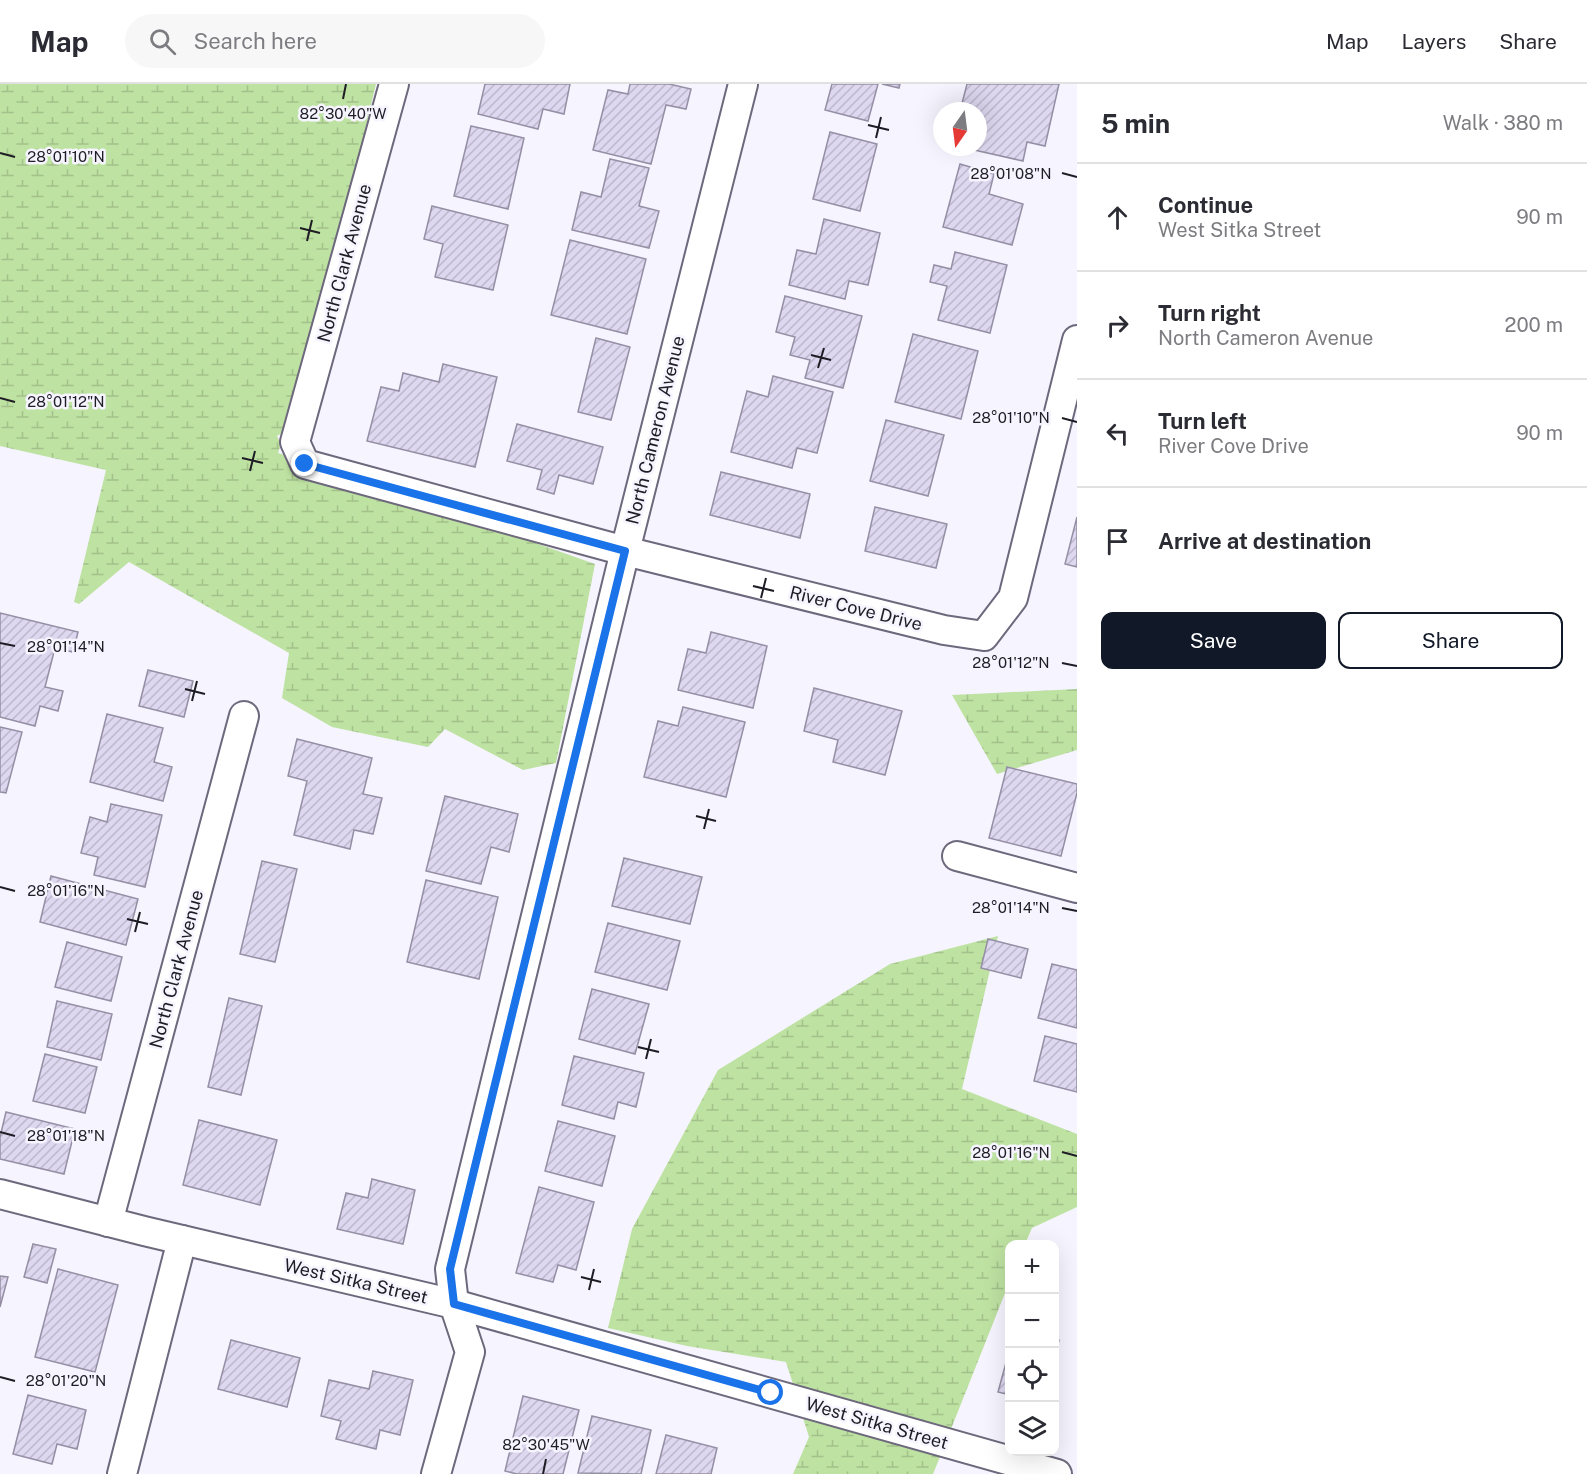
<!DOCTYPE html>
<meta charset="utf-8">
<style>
body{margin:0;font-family:"Public Sans",sans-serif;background:#f7f7f7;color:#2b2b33}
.controls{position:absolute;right:18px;bottom:18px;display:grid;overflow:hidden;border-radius:12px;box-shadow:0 6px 24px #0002}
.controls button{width:54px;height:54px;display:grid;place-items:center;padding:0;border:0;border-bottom:2px solid #e1e1e2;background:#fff;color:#2b2b33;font:30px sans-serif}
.compass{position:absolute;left:933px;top:18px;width:54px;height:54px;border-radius:50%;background:#fff;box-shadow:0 6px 24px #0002;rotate:194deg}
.stop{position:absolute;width:18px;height:18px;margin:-14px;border:4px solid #1a73e8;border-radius:50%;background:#fff}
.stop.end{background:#1a73e8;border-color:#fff;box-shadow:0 2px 6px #0008}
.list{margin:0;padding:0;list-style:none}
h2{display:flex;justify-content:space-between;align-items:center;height:78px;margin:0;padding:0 24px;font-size:26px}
h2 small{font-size:20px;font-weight:400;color:#7c7c81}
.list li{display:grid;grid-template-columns:39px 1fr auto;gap:18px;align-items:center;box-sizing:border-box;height:108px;padding:0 24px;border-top:2px solid #e1e1e2}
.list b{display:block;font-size:22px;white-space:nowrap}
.list p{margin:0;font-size:20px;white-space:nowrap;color:#7c7c81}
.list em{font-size:20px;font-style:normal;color:#7c7c81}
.actions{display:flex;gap:12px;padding:18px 24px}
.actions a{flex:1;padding:14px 0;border:2px solid #111827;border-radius:12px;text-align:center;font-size:21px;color:#111827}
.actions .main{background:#111827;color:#fff}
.icon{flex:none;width:33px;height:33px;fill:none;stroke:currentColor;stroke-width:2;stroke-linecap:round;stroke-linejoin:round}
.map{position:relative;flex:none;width:1077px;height:1390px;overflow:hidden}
header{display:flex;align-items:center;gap:36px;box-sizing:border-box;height:84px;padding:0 30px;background:#fff;border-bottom:2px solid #e1e1e2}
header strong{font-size:28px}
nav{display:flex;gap:33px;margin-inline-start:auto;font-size:21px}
.search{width:420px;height:54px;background:#f7f7f7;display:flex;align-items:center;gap:15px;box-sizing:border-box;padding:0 21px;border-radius:33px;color:#7c7c81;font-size:22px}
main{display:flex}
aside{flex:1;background:#fff}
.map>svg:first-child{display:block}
</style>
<header>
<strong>Map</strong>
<div class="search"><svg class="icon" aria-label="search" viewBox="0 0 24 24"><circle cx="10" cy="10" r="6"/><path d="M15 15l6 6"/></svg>Search here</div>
<nav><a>Map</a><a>Layers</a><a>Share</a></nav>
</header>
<main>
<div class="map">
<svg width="1077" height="1390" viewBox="0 0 1077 1390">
<defs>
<pattern id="wetland-marsh" width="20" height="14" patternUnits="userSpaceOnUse" patternTransform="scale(1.5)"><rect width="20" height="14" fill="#bee2a2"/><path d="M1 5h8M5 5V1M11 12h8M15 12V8" fill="none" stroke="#a3c18b"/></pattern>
<pattern id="building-hatch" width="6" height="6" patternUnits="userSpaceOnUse" patternTransform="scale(1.5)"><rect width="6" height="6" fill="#ddd7ef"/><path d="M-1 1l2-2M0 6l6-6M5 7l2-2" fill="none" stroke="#bdb8cd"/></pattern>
</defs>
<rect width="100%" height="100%" fill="#f6f4fe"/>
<g fill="url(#wetland-marsh)">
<path d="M 0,0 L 376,0 L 351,104 L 284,348 L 277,352 L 281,360 L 278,369 L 285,371 L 293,387 L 301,395 L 527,456 L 595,480 L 556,679 L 523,686 L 445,645 L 428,663 L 332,643 L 282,614 L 289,569 L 129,478 L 79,520 L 74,518 L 106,386 L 0,362 Z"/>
<path d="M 1077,605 L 1077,666 L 997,690 L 952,611 Z"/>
<path d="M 998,852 L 962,1005 L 1077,1050 L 1077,1123 L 1032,1144 L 1025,1160 L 1010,1160 L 1009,1199 L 951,1345 L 793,1300 L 786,1278 L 687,1262 L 608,1244 L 632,1145 L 718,986 L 890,880 Z"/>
<path d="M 803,1334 L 940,1373 L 933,1390 L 793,1390 L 809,1353 Z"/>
</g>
<g fill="url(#building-hatch)" stroke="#958fa5" stroke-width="1.5">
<path d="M 485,0 L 570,0 L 564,30 L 543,25 L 538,45 L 478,30 Z"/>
<path d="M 630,0 L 669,0 L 691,5 L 686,25 L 666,21 L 651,80 L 593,66 L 608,6 L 628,10 Z"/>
<path d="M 832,0 L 878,0 L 868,37 L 825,26 Z"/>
<path d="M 882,0 L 900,0 L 899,4 Z"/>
<path d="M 967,0 L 1059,0 L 1045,62 L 1027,58 L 1023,77 L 961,63 L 978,63 L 978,27 L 960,27 Z"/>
<path d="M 471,42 L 524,54 L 508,125 L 454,112 Z"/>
<path d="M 830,48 L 877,60 L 860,127 L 813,115 Z"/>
<path d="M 610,75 L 649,84 L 639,122 L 659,127 L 649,164 L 572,146 L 581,108 L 601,113 Z"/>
<path d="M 960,80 L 994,90 L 989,110 L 1023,120 L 1012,161 L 943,143 Z"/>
<path d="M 432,122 L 508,141 L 493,206 L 435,193 L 443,160 L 424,155 Z"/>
<path d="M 824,135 L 880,149 L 868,201 L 849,197 L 845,215 L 789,201 L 797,166 L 816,170 Z"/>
<path d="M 570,156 L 646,175 L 627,250 L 551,231 Z"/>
<path d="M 955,168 L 1007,181 L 990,249 L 938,236 L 947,202 L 930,198 L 934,181 L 951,185 Z"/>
<path d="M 785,212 L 862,232 L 843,304 L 805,294 L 810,276 L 790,271 L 795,253 L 776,248 Z"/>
<path d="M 913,250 L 978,267 L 961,335 L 895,318 Z"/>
<path d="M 596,254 L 630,263 L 611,336 L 578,328 Z"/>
<path d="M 443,280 L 497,293 L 475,383 L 367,357 L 381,303 L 399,307 L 403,289 L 439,298 Z"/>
<path d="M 773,292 L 833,308 L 817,369 L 797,364 L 792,384 L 731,368 L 747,307 L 768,313 Z"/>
<path d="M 886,336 L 944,351 L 928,412 L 870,397 Z"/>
<path d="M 517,340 L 603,363 L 593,400 L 559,391 L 554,410 L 537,405 L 542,386 L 507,377 Z"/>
<path d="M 721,388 L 810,410 L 800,454 L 710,431 Z"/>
<path d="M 875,423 L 947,440 L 936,484 L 865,467 Z"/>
<path d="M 1077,433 L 1077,483 L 1065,480 Z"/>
<path d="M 0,529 L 78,548 L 73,568 L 55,564 L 45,603 L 63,607 L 58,627 L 40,622 L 35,642 L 0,633 Z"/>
<path d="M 711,548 L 767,562 L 753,624 L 678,606 L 688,565 L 706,569 Z"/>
<path d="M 148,586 L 193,597 L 184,633 L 139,622 Z"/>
<path d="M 814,604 L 902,627 L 885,691 L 833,678 L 838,656 L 804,647 Z"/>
<path d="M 683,623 L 745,638 L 726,713 L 644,693 L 658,637 L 678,642 Z"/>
<path d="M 107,630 L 163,644 L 154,678 L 172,683 L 163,717 L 90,698 Z"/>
<path d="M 0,643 L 22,648 L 6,709 L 0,708 Z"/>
<path d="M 297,655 L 372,674 L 363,710 L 382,714 L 373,750 L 354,746 L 350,765 L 294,751 L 307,697 L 288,692 Z"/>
<path d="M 1007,683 L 1077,700 L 1077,709 L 1061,772 L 989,754 Z"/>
<path d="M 445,712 L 518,730 L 509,768 L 491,763 L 481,800 L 426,787 Z"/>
<path d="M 111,720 L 162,731 L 145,803 L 94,791 L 98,773 L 81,769 L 90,733 L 107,738 Z"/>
<path d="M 624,774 L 702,793 L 690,840 L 612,822 Z"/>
<path d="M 262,777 L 297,785 L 275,878 L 240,870 Z"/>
<path d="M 51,792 L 138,815 L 126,861 L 40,838 Z"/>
<path d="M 426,796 L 498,813 L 479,895 L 407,878 Z"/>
<path d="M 608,839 L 680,857 L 667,906 L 595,888 Z"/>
<path d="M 988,855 L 1028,865 L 1021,894 L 981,884 Z"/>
<path d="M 67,858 L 122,873 L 111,917 L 55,903 Z"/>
<path d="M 1052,880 L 1077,886 L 1077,944 L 1038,934 Z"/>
<path d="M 592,905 L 649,920 L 635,970 L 579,955 Z"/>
<path d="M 229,914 L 262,922 L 241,1011 L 208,1003 Z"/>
<path d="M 57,917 L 112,930 L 101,976 L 47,963 Z"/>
<path d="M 1045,952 L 1077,960 L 1077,1008 L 1034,997 Z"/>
<path d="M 45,970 L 97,983 L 85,1029 L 33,1017 Z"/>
<path d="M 574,972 L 644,989 L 636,1023 L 618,1018 L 614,1035 L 562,1021 Z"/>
<path d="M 6,1028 L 75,1045 L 64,1090 L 0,1075 L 0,1053 Z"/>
<path d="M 199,1036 L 277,1056 L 260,1121 L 183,1101 Z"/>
<path d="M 558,1037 L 615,1052 L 602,1102 L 545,1087 Z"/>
<path d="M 372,1095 L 415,1106 L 403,1160 L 337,1145 L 346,1109 L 368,1114 Z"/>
<path d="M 539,1103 L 594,1118 L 576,1186 L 558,1181 L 553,1198 L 516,1189 Z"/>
<path d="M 33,1160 L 56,1165 L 47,1199 L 24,1193 Z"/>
<path d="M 58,1185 L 118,1201 L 95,1288 L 35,1273 Z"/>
<path d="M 0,1192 L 8,1193 L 0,1223 Z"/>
<path d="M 1054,1255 L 1059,1256 L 1054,1275 Z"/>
<path d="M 231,1256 L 300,1274 L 287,1323 L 218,1305 Z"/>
<path d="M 1010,1264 L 1010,1311 L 998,1308 Z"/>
<path d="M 373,1287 L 413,1296 L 400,1351 L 380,1346 L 376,1365 L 336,1355 L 341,1337 L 321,1332 L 329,1296 L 369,1305 Z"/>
<path d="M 28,1311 L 86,1326 L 77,1365 L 57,1360 L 52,1380 L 13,1370 Z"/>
<path d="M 523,1312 L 579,1326 L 563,1390 L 517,1390 L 505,1387 Z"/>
<path d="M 592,1332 L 651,1346 L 641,1390 L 578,1389 Z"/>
<path d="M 666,1351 L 717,1364 L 711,1390 L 656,1390 Z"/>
</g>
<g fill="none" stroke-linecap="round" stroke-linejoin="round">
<defs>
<g id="street">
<path d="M 394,0 L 295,358 L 305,380 L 625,467 L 944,546 L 984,552 L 1013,514 L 1077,256"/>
<path d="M 957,772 L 1077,804"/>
<path d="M 0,1110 L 144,1147 L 454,1220 L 1057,1390"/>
<path d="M 108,1138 L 244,632"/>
<path d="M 122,1390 L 182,1156"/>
<path d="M 436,1390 L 470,1268 L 454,1220 L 450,1185 L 625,467 L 743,0"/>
</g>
</defs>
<use href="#street" stroke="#6d687c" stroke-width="32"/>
<use href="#street" stroke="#fff" stroke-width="28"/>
</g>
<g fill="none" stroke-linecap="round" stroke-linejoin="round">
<path stroke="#1a73e8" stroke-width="8" d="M 305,380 L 625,467 L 450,1185 L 454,1220 L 771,1309"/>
</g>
<path fill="none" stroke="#1e1c24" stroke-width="2" d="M 343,15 L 346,0M 868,41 L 889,46M 876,54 L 881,33M 0,69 L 15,73M 1062,89 L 1077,93M 300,144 L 320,149M 307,157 L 312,136M 811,271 L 831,276M 818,284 L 824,264M 0,314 L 15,318M 1062,334 L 1077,338M 242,374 L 263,379M 250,387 L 255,367M 753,502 L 774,507M 761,514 L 766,494M 0,559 L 15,562M 1062,579 L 1077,582M 185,605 L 205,610M 192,617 L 197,597M 696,732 L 716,737M 704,745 L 709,725M 0,803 L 15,807M 1062,824 L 1077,827M 127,835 L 148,840M 135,848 L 140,828M 638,963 L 659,968M 646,975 L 651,955M 0,1048 L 15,1052M 1062,1068 L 1077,1072M 581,1193 L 601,1198M 589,1206 L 594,1185M 0,1293 L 15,1297M 543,1390 L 546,1375"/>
<g text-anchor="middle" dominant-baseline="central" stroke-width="5" stroke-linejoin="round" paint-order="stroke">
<g font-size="18" fill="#1e1c24" stroke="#f6f4fe">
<text transform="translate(344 179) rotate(-75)">North Clark Avenue</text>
<text transform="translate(655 346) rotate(-76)">North Cameron Avenue</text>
<text transform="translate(856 524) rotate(14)">River Cove Drive</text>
<text transform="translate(176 885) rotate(-75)">North Clark Avenue</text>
<text transform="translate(356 1197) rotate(13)">West Sitka Street</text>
<text transform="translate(877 1339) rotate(16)">West Sitka Street</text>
</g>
</g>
<g font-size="15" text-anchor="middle" fill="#1e1c24" stroke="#f6f4fe" stroke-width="5" stroke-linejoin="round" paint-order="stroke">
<text x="343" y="35">82°30'40"W</text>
<text x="66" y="78">28°01'10"N</text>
<text x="1011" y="95">28°01'08"N</text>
<text x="66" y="323">28°01'12"N</text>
<text x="1011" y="339">28°01'10"N</text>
<text x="66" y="568">28°01'14"N</text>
<text x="1011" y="584">28°01'12"N</text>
<text x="66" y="812">28°01'16"N</text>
<text x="1011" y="829">28°01'14"N</text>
<text x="66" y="1057">28°01'18"N</text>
<text x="1011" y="1074">28°01'16"N</text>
<text x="66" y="1302">28°01'20"N</text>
<text x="546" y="1366">82°30'45"W</text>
</g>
</svg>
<div class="controls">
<button>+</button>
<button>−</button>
<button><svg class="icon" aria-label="locate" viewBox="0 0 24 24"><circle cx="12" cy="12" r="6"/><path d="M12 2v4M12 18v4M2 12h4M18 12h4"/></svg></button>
<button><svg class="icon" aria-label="layers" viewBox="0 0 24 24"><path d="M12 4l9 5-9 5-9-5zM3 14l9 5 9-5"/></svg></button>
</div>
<svg class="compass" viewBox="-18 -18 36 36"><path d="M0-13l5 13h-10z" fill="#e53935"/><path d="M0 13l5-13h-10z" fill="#7c7c81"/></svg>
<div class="stop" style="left:771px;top:1309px"></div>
<div class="stop end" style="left:305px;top:380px"></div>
</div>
<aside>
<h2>5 min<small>Walk · 380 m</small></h2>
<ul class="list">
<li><svg class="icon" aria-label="ahead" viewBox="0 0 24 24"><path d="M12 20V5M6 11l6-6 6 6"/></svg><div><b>Continue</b><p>West Sitka Street</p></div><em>90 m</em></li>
<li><svg class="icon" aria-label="right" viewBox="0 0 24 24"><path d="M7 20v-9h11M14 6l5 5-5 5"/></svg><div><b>Turn right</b><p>North Cameron Avenue</p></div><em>200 m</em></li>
<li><svg class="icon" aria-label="left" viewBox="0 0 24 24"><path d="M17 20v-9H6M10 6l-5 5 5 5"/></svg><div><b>Turn left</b><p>River Cove Drive</p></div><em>90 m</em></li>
<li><svg class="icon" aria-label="arrive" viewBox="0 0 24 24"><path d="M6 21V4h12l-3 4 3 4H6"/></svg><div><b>Arrive at destination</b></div></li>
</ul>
<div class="actions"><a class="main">Save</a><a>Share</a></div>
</aside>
</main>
